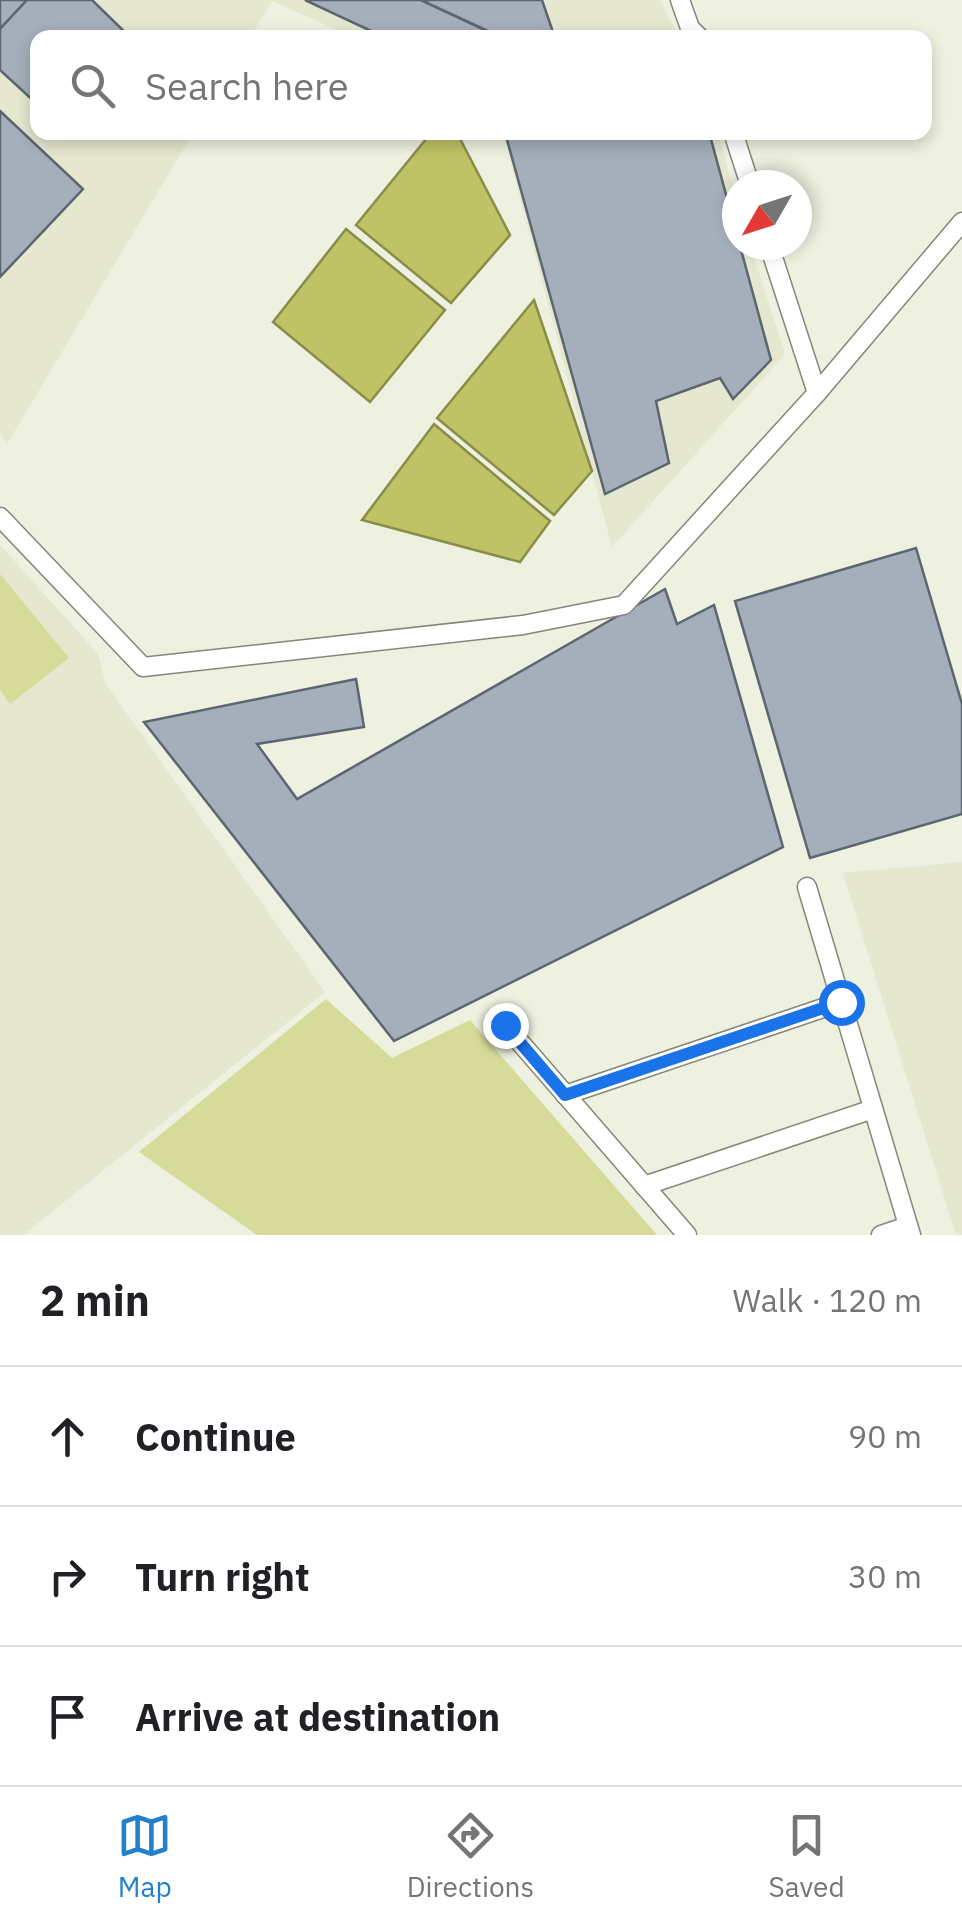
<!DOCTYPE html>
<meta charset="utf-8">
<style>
body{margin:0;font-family:"IBM Plex Sans",sans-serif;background:#f6f6f6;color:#202124}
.compass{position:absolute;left:722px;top:170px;width:90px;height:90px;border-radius:50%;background:#fff;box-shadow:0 5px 15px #0003;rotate:231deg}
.stop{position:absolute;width:30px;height:30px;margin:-22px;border:8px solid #1a73e8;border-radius:50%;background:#fff}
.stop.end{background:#1a73e8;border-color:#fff;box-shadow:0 2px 10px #0008}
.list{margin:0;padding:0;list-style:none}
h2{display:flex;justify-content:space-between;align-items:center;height:130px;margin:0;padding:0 40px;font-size:42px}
h2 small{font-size:32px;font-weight:400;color:#757577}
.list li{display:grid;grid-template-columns:65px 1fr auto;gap:30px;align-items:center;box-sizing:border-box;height:140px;padding:0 40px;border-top:2px solid #e0e0e0}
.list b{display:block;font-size:38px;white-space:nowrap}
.list em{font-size:32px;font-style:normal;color:#757577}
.icon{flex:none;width:55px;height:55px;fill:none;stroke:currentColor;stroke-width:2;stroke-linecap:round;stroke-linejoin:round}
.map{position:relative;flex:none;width:962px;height:1235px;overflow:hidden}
.search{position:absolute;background:#fff;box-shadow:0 5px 15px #0003;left:30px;right:30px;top:30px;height:110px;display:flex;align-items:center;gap:25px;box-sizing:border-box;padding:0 35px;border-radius:20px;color:#757577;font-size:38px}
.sheet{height:550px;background:#fff}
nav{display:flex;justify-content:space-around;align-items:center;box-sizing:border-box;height:140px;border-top:2px solid #e0e0e0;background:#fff;font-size:28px;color:#757577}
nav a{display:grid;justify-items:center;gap:5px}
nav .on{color:#2380cd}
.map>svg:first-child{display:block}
</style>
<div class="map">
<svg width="962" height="1235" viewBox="0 0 962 1235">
<rect width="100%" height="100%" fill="#eef0e0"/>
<g fill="#e5e7cf">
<path d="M 0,0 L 660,0 L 679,37 L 353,37 L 272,1 L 250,37 L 38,38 L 38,132 L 193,133 L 7,444 L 0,434 Z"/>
<path d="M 503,133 L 718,133 L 737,201 L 737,245 L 750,245 L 785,354 L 612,547 Z"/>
<path d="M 0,545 L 98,654 L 105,683 L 325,992 L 23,1235 L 0,1235 Z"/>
<path d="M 962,862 L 962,1235 L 956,1235 L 843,873 Z"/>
</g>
<g fill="#d7db9a">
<path d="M 0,574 L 69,658 L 10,704 L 0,690 Z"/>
<path d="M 326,999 L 392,1058 L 470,1020 L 657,1235 L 257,1235 L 139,1152 Z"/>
</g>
<g fill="#bfc365" stroke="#8a8d4a" stroke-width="2.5">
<path d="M 431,133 L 457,133 L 510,235 L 451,303 L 356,225 Z"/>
<path d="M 346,229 L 445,310 L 370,402 L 273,322 Z"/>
<path d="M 534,300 L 592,471 L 554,515 L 437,418 Z"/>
<path d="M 434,424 L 550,521 L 520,562 L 362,520 Z"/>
</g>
<g fill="#a4afbb" stroke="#5b6670" stroke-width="2.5">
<path d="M 0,0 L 27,0 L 0,29 Z"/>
<path d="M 27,0 L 92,0 L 131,38 L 38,38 L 38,105 L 0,70 L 0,29 Z"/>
<path d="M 305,0 L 421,0 L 502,38 L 386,38 Z"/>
<path d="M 421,0 L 542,0 L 555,38 L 503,38 Z"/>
<path d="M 0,111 L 83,189 L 0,277 Z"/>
<path d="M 513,132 L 709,132 L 771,360 L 733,399 L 720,378 L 656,401 L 669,463 L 605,494 L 506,136 Z"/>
<path d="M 916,548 L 962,704 L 962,814 L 810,858 L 735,601 Z"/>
<path d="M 665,589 L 677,624 L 714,605 L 783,847 L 394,1041 L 144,722 L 356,679 L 364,727 L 257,744 L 297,799 Z"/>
</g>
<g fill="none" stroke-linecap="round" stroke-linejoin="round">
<defs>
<g id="street">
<path d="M 680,0 L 690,28 L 700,38"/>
<path d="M 733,132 L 750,185"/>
<path d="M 769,245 L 817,393"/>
<path d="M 0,517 L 143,667 L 523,625 L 624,605 L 817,393 L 962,222"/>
<path d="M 807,887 L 911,1235"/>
<path d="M 505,1025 L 687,1235"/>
<path d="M 565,1095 L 841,1002"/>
<path d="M 644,1186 L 873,1109"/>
<path d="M 881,1235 L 908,1226"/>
</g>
</defs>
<use href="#street" stroke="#858778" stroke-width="21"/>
<use href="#street" stroke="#fff" stroke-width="18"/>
</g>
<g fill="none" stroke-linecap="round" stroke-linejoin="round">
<path stroke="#1a73e8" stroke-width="12" d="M 505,1025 L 565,1095 L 841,1002"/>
</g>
</svg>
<svg class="compass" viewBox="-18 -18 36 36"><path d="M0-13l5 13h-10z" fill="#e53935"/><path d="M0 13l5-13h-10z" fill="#757577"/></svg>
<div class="stop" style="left:841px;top:1002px"></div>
<div class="stop end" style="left:505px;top:1025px"></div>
<div class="search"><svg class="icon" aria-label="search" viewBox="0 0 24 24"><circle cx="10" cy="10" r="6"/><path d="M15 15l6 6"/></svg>Search here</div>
</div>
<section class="sheet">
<h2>2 min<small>Walk · 120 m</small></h2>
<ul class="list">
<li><svg class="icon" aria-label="ahead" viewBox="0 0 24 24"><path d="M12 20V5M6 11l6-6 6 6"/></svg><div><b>Continue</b></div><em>90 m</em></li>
<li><svg class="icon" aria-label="right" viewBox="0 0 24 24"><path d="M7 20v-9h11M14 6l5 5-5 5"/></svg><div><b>Turn right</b></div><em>30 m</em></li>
<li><svg class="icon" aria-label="arrive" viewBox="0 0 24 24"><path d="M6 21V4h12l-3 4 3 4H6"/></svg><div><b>Arrive at destination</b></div></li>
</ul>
</section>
<nav>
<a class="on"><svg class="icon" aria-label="map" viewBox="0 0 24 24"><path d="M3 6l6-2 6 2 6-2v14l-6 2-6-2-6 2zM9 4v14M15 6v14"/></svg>Map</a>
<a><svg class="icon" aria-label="directions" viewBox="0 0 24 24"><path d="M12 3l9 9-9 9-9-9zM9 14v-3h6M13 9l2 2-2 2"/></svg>Directions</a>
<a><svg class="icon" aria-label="saved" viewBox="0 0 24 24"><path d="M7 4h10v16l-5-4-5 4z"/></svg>Saved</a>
</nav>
